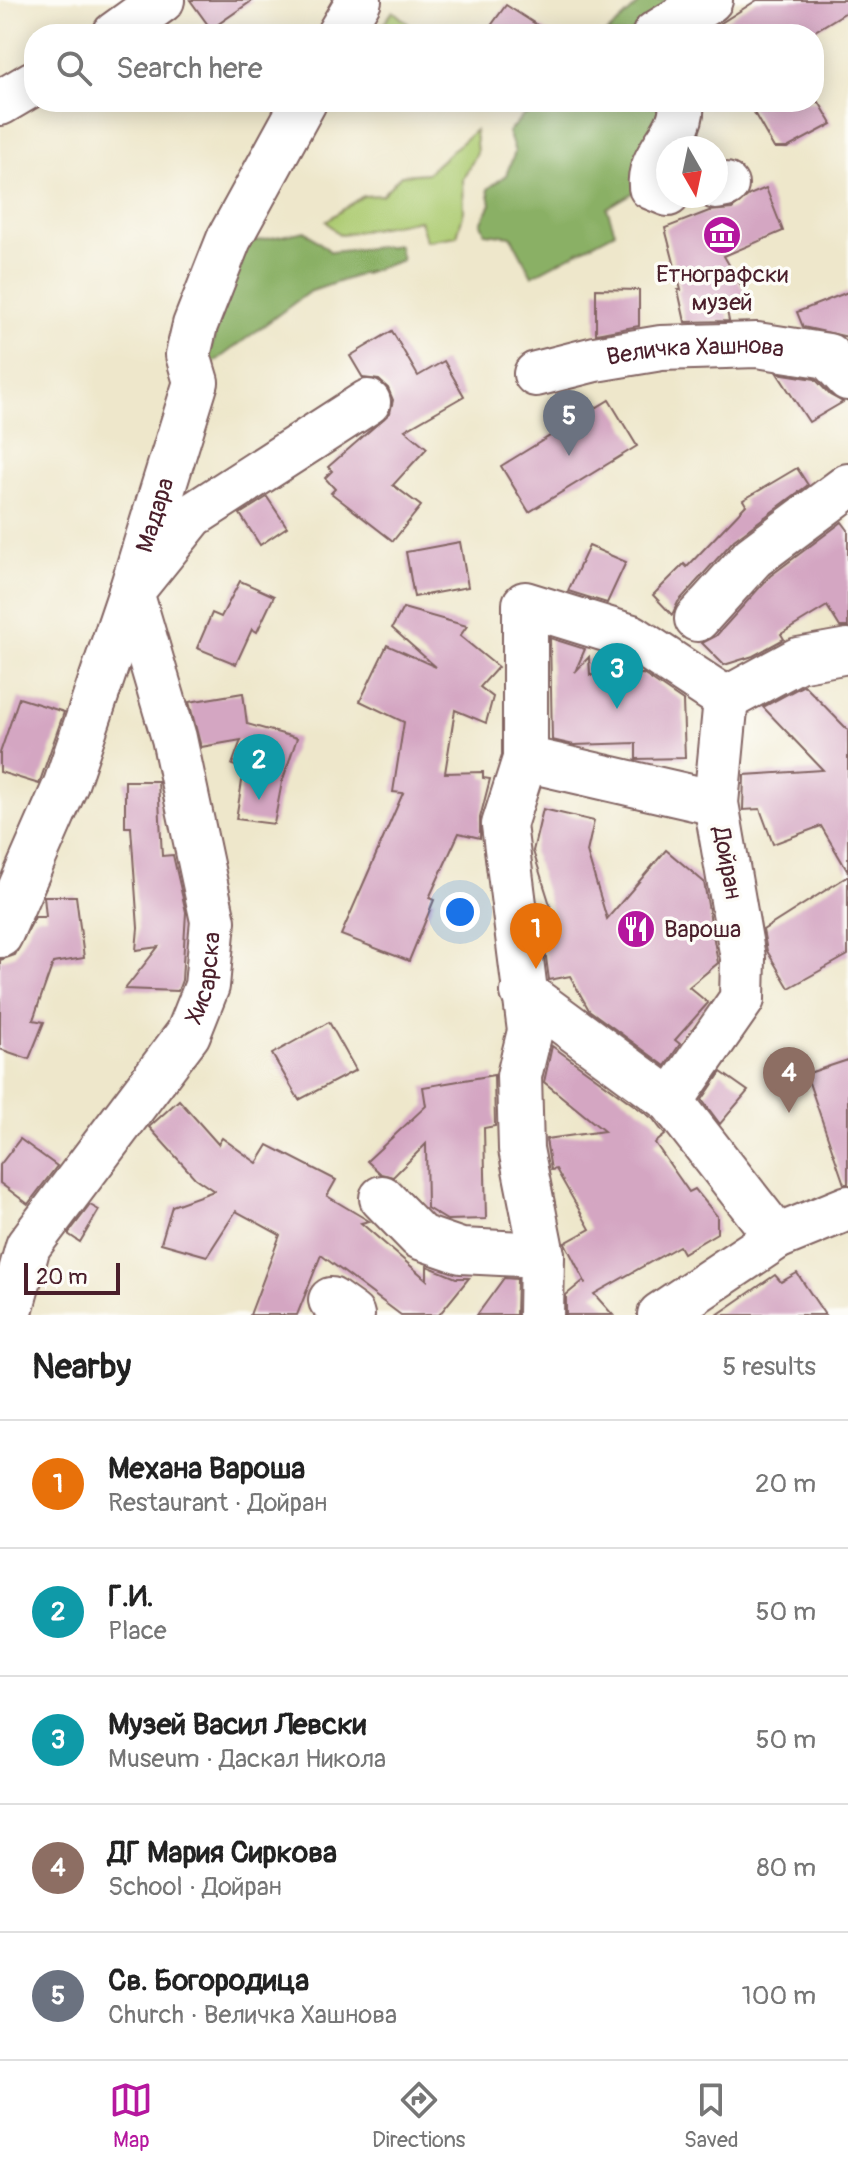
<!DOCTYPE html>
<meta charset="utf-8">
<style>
body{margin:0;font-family:Pangolin,sans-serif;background:#f6f6f6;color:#222}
.compass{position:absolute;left:656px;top:136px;width:72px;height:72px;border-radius:50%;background:#fff;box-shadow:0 4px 20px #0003;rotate:171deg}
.scale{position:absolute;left:24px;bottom:20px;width:96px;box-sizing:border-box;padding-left:8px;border:4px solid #4a1f2b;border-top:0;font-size:22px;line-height:28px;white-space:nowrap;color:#4a1f2b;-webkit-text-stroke:6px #fdfcf7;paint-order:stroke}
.you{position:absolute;left:460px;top:912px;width:28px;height:28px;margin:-20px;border:6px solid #fff;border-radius:50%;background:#1a73e8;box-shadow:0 0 0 12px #1a73e833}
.badge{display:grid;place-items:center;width:52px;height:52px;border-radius:50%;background:#b5179e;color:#fff;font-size:26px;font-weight:700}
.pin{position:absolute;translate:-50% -66px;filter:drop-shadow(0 2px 4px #0008)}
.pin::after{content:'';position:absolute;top:42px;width:28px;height:24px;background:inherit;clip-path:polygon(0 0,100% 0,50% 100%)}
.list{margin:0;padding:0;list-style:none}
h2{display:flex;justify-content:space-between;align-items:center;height:104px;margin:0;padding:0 32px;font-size:34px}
h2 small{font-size:26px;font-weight:400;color:#767676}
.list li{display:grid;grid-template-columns:52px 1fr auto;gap:24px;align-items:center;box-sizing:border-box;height:128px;padding:0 32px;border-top:2px solid #e0e0e0}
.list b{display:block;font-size:30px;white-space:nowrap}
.list p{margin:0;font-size:26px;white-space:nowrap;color:#767676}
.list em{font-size:26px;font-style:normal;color:#767676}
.icon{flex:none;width:44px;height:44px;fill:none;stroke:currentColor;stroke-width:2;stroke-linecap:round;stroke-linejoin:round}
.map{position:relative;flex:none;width:848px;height:1315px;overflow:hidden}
.search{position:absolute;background:#fff;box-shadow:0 4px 20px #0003;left:24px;right:24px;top:24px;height:88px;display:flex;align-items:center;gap:20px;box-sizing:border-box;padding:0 28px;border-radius:32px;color:#767676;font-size:30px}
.sheet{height:744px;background:#fff}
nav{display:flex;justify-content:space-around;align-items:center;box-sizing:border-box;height:112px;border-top:2px solid #e0e0e0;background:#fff;font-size:22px;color:#767676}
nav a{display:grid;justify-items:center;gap:4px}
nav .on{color:#b5179e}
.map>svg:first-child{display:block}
</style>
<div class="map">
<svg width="848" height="1315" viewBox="0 0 848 1315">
<rect width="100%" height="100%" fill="#fdfcf7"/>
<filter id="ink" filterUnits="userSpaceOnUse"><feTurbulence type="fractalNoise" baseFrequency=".0125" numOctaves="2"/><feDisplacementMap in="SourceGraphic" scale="16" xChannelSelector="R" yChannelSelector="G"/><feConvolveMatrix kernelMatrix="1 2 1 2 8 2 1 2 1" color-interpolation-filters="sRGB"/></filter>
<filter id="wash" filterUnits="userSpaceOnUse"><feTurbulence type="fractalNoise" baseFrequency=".006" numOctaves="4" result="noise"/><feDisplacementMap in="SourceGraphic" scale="32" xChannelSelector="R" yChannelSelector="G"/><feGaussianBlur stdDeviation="1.8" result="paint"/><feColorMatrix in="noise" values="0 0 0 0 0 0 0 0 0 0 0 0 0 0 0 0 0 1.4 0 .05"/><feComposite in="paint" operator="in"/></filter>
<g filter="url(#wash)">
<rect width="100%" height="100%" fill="#eee7cb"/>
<g fill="#aecc73" stroke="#7c764f" stroke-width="2">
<path d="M 393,11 L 412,27 L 407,34 L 367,34 L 361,27 L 360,17 L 380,29 Z"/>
<path d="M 475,130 L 477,153 L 463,179 L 464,211 L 457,236 L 426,241 L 420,220 L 339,235 L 326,221 L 363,196 L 382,195 L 401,175 L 427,173 Z"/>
</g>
<g fill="#8ab065" stroke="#6a6848" stroke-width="2">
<path d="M 643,0 L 679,0 L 628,34 L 606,34 Z"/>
<path d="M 595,103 L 665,106 L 641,188 L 607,208 L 615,232 L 532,276 L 511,236 L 485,233 L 481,223 L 491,204 L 488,189 L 506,175 L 515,152 L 508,132 L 524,115 Z"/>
<path d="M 305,231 L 331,252 L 398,245 L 402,260 L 309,292 L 205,369 L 241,244 Z"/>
</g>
<g id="blocks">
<g fill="#d4a6c2">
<path d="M 190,0 L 253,0 L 211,29 Z"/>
<path d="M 757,0 L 848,0 L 848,11 L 810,34 L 704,34 Z"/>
<path d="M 506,5 L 551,34 L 485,34 Z"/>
<path d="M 748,102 L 819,102 L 832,124 L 787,148 L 774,148 Z"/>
<path d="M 766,188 L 783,231 L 724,256 L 751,303 L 727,311 L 729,321 L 685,322 L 678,290 L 681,290 L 665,228 L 709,211 L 732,209 L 749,195 Z"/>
<path d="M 596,289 L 639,290 L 639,326 L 596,334 Z"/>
<path d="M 848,292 L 848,337 L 803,327 L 797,312 Z"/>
<path d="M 392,331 L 418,376 L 444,361 L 464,396 L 405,430 L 427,448 L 393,485 L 421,506 L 393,541 L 331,493 L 335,489 L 325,478 L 332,471 L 328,467 L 390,413 L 393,400 L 388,388 L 379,380 L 363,378 L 350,356 Z"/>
<path d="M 777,373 L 815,379 L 830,395 L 843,402 L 809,422 Z"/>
<path d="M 609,400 L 637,446 L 529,512 L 501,466 Z"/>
<path d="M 797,468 L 808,485 L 734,540 L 678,602 L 672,615 L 653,595 L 684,564 L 687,567 L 746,505 L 743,500 Z"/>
<path d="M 267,497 L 287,527 L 260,545 L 240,514 Z"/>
<path d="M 842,522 L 848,530 L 848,627 L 840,627 L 827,606 L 781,634 L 784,639 L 753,656 L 724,665 L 702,643 L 716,636 L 770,576 Z"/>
<path d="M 460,542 L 468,587 L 414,597 L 406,552 Z"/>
<path d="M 589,546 L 626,562 L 607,603 L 568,591 Z"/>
<path d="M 240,581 L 274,596 L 257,632 L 252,629 L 236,664 L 197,648 L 212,613 L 221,617 Z"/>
<path d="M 403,608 L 467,626 L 460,636 L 498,667 L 480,687 L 493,697 L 486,723 L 455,710 L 445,773 L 483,772 L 483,778 L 490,779 L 480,818 L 480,838 L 459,833 L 429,898 L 434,900 L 409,961 L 341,935 L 403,793 L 393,792 L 404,722 L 360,701 L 387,645 L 436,667 L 392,628 Z"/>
<path d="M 550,638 L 585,649 L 575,672 L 589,657 L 590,675 L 643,674 L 683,701 L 685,758 L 636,759 L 636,743 L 574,745 L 552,740 Z"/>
<path d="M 804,685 L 848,730 L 848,872 L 821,826 L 773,844 L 760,809 L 743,810 L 744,775 L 823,770 L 763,707 Z"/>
<path d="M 243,693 L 247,724 L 297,738 L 282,782 L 274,824 L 236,819 L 244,769 L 232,765 L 241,740 L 201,747 L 189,702 Z"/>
<path d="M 19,698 L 64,712 L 39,784 L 0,772 L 0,753 Z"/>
<path d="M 125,781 L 158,781 L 162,856 L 173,855 L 186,912 L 182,980 L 178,991 L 125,989 L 158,947 L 136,950 L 138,928 L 131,827 L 125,827 Z"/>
<path d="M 543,809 L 594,821 L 587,852 L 607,919 L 666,850 L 704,882 L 718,963 L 689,987 L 708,1003 L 675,1040 L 680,1044 L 665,1066 L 589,1010 L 570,976 L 549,980 L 543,935 L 558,930 L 533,851 Z"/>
<path d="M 848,876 L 848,955 L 789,988 L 767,951 L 763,930 Z"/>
<path d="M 44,896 L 76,896 L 84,958 L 53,963 L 33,1020 L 44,1022 L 29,1059 L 0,1049 L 0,960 L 15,955 L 35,917 L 46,917 Z"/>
<path d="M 329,1022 L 356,1070 L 299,1100 L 272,1054 Z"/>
<path d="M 552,1046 L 653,1119 L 665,1135 L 655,1143 L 689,1192 L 695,1189 L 717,1216 L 717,1233 L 683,1253 L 679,1246 L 594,1294 L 613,1315 L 566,1315 L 566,1295 L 583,1281 L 586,1284 L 565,1243 L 590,1229 L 556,1169 L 551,1170 L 546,1139 L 604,1131 L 544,1082 Z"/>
<path d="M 848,1060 L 848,1184 L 844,1184 L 806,1074 Z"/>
<path d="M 721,1072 L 748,1091 L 720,1124 L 702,1100 Z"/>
<path d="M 494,1075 L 495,1126 L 484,1128 L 486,1219 L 447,1220 L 427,1208 L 426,1144 L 393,1177 L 381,1174 L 367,1161 L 426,1106 L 423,1087 Z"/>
<path d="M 179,1100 L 218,1144 L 222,1138 L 257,1163 L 268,1145 L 336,1180 L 327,1196 L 369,1221 L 361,1223 L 427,1280 L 427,1266 L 456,1278 L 469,1278 L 439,1315 L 401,1315 L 321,1255 L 297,1315 L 250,1315 L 280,1235 L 236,1211 L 207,1256 L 161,1243 L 172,1206 L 214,1191 L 195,1178 L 149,1127 Z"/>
<path d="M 20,1139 L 57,1166 L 28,1204 L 0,1183 L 0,1165 Z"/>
<path d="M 90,1205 L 99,1210 L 80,1242 L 68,1234 Z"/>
<path d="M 797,1273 L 825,1315 L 717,1315 L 775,1275 L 781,1282 Z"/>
<path d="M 504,1278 L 517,1279 L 516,1315 L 477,1315 Z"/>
</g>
</g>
</g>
<g filter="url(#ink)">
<use href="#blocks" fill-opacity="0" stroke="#836563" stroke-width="2"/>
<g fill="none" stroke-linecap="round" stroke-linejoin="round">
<defs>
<g id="minor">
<path d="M 115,34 L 162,0"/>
<path d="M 339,34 L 359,0"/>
<path d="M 655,34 L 710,0"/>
<path d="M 0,103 L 34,83"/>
<path d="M 716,187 L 726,185"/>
<path d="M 668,194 L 651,187 C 647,155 686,133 681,102"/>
<path id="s1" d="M 536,374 L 595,359 L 661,348 L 757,345 L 828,356 L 848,378"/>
<path d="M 697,619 L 753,557 L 848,486"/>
<path d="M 726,699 L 798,660 L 848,651"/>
<path d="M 525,759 L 716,803"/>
<path id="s2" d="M 0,935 L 66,784 L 131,592 L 196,382 L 188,355 L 195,325 L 229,239 L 304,102"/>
<path d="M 523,992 L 671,1101 L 777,1237"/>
<path d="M 671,1101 L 742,999 L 743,958 L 716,803 L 726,699"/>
<path d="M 382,1198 L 420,1237 L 461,1251 L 542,1255"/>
<path d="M 331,1300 L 352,1315"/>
<path id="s3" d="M 9,1315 L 28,1246 L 188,1034 L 207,986 L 213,921 L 174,738 L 131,592 L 193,515 L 368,402"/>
<path d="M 541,1315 L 542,1255 L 521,1149 L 519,1076 L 530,1031 L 504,825 L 525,759 L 525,604 L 632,637 L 726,699"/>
<path d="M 660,1315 L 777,1237 L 848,1208"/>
</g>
</defs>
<use href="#minor" stroke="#836563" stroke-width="48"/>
<use href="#minor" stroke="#fff" stroke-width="44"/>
</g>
</g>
<defs>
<symbol id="museum-disc" viewBox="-11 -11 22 22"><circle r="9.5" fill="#b5179e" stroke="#fdfcf7"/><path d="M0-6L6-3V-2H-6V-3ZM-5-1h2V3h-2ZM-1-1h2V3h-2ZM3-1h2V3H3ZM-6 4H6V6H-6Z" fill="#fff"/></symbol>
<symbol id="restaurant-disc" viewBox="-11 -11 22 22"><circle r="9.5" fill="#b5179e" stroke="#fdfcf7"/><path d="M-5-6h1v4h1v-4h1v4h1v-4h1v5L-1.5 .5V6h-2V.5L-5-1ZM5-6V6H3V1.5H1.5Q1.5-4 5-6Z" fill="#fff"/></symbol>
</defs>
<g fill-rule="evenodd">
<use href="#museum-disc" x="700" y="213" width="44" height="44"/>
<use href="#restaurant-disc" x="614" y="907" width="44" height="44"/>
</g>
<g text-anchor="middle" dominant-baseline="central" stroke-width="7" stroke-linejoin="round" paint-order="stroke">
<g font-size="24" fill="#4a1f2b" stroke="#fdfcf7">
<text x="722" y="274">Етнографски<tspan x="722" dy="28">музей</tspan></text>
<text x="664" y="929" text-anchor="start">Вароша</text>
</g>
<g font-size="24" fill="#4a1f2b" stroke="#fdfcf7">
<text stroke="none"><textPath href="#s1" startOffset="162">Величка Хашнова</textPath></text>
<text stroke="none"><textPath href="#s2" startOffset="448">Мадара</textPath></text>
<text transform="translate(727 863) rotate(80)">Дойран</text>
<text stroke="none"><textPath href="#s3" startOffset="396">Хисарска</textPath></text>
</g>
</g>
</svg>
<svg class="compass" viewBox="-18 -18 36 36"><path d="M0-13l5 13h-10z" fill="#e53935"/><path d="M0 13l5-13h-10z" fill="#767676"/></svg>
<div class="scale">20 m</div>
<div class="you"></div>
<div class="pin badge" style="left:536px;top:969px;background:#e8710a">1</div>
<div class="pin badge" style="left:259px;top:800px;background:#0f9aa8">2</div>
<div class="pin badge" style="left:617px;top:709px;background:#0f9aa8">3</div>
<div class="pin badge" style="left:789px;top:1113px;background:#8d6e63">4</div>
<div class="pin badge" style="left:569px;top:456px;background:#6b7280">5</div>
<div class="search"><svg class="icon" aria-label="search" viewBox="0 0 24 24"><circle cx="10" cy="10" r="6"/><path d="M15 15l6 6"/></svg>Search here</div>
</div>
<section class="sheet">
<h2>Nearby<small>5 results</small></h2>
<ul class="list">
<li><span class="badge" style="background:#e8710a">1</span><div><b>Механа Вароша</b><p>Restaurant · Дойран</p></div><em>20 m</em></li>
<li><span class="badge" style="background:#0f9aa8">2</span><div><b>Г.И.</b><p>Place</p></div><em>50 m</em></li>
<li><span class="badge" style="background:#0f9aa8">3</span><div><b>Музей Васил Левски</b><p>Museum · Даскал Никола</p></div><em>50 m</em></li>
<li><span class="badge" style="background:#8d6e63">4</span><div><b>ДГ Мария Сиркова</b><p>School · Дойран</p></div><em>80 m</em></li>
<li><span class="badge" style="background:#6b7280">5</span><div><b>Св. Богородица</b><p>Church · Величка Хашнова</p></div><em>100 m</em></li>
</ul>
</section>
<nav>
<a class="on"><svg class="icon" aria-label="map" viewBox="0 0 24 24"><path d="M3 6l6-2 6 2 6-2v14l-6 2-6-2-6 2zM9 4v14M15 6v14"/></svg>Map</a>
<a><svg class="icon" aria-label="directions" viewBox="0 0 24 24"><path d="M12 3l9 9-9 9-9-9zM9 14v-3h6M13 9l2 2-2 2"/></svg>Directions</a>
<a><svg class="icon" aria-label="saved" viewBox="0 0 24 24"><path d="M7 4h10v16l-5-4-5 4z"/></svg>Saved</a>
</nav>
